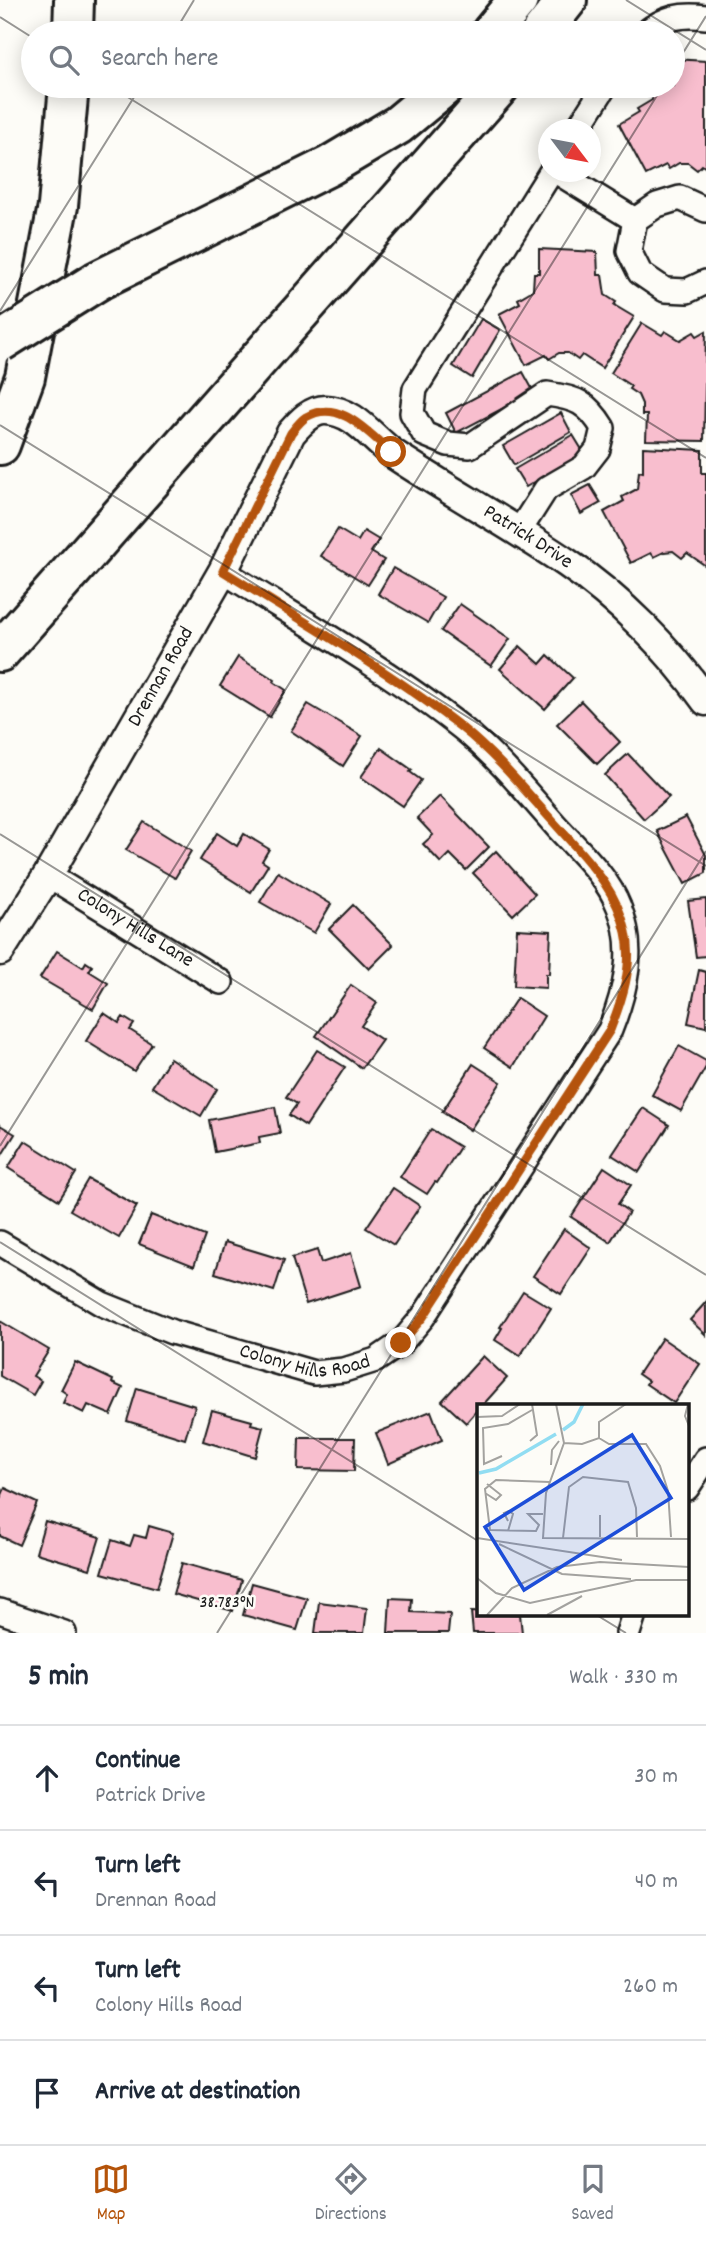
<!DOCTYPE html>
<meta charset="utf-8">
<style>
body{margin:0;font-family:Dekko,sans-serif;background:#f6f6f7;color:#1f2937}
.compass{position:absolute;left:538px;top:119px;width:63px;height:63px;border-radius:50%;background:#fff;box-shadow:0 4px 18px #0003;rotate:122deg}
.stop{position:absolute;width:21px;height:21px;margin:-16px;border:5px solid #b45309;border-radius:50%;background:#fff}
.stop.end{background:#b45309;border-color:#fff;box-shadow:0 2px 7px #0008}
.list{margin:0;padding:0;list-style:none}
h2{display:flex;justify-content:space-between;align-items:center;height:91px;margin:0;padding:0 28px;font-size:30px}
h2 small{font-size:23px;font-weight:400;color:#747a83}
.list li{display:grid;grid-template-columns:46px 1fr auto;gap:21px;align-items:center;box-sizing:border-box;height:105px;padding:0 28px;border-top:2px solid #e0e1e3}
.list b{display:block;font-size:26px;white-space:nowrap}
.list p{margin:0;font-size:23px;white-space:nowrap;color:#747a83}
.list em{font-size:23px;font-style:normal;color:#747a83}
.icon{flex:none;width:38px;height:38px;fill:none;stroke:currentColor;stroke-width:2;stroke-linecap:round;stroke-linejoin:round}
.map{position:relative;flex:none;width:706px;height:1633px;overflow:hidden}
.search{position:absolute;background:#fff;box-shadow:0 4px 18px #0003;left:21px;right:21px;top:21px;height:77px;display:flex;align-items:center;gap:18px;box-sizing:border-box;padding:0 24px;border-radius:38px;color:#747a83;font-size:26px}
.sheet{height:511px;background:#fff}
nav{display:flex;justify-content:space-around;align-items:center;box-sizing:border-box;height:98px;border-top:2px solid #e0e1e3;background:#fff;font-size:19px;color:#747a83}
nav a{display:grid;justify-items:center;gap:4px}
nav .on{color:#b45309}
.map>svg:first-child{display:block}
</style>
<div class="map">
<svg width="706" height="1633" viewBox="0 0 706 1633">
<rect width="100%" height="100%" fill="#fdfcf7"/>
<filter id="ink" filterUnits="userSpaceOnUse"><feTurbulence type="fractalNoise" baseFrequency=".0143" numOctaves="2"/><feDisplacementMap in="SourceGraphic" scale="14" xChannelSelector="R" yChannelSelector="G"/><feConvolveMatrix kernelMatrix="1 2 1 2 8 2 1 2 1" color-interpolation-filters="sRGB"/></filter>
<g filter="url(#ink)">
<g fill="#f8bece" stroke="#1c1c1c" stroke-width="2">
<path d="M 673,59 L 706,61 L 706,168 L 702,165 L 697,170 L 688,163 L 679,163 L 669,169 L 666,165 L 646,175 L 619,124 L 639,112 L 637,109 L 652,100 L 653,86 L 673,86 Z"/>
<path d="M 539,249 L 597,252 L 598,275 L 602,275 L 605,295 L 616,302 L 614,305 L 634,317 L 602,368 L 582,355 L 578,360 L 568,353 L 559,353 L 549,359 L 546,355 L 526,365 L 499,314 L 520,303 L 518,299 L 533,290 L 534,273 L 539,273 Z"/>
<path d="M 481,319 L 500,330 L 472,378 L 453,366 Z"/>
<path d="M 642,323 L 662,335 L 665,331 L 680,340 L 694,332 L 697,336 L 706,331 L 704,441 L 646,440 L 647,415 L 642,415 L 642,404 L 638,395 L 629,389 L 631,386 L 611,373 Z"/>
<path d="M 523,372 L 534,392 L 456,433 L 446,413 Z"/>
<path d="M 561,413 L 571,432 L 514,465 L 503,446 Z"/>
<path d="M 573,435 L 584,453 L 526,487 L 515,469 Z"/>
<path d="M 643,447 L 702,450 L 702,473 L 706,473 L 706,566 L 687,553 L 682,558 L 673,551 L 664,552 L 654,557 L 651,553 L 631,563 L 604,512 L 624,501 L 622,497 L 637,489 L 639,471 L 643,472 Z"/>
<path d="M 590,485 L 601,503 L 581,514 L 571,495 Z"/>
<path d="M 338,529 L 358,541 L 364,531 L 379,540 L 371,552 L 384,560 L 368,585 L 321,556 Z"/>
<path d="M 393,568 L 443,597 L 428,623 L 378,594 Z"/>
<path d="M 460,604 L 510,639 L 491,666 L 441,631 Z"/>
<path d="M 520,646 L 540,664 L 548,655 L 573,678 L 545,709 L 500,669 Z"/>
<path d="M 238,657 L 275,680 L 274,682 L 286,690 L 270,717 L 220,686 Z"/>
<path d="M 581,701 L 620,742 L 597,764 L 557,724 Z"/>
<path d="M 308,704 L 362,736 L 343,766 L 291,731 Z"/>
<path d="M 381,748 L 412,770 L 410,772 L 421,780 L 403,806 L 361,777 Z"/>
<path d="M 628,754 L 669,797 L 644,819 L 605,775 Z"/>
<path d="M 440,796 L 489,847 L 466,870 L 450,854 L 441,863 L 423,844 L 433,835 L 417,818 Z"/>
<path d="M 686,817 L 706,855 L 706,873 L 685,884 L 657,831 Z"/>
<path d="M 144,822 L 191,851 L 175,878 L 126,850 Z"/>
<path d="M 217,833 L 237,846 L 244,834 L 269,849 L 262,861 L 268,865 L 251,892 L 200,860 Z"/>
<path d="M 496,851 L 535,894 L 513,915 L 473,873 Z"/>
<path d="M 278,872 L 331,904 L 314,933 L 260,902 Z"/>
<path d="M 706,899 L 706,956 L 696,957 L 688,901 Z"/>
<path d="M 353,905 L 393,945 L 369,969 L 329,929 Z"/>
<path d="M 517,929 L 551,931 L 549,974 L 546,974 L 546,988 L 514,986 Z"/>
<path d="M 57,951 L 83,967 L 86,962 L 92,966 L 89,971 L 108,983 L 93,1009 L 40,978 Z"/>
<path d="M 699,970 L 706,972 L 706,1027 L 688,1023 Z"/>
<path d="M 351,985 L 377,1003 L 361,1026 L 382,1040 L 362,1068 L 316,1036 Z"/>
<path d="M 517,998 L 544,1016 L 513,1067 L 484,1048 Z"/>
<path d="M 104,1013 L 119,1023 L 123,1017 L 134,1024 L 130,1030 L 152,1044 L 134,1071 L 86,1041 Z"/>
<path d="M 679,1046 L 706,1061 L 706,1067 L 681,1111 L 652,1095 Z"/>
<path d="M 317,1050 L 345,1067 L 306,1126 L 289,1115 L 297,1104 L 286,1097 Z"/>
<path d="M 170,1058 L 217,1089 L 201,1116 L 152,1087 Z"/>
<path d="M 473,1064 L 501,1082 L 470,1130 L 442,1112 Z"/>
<path d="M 275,1107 L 280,1133 L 259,1137 L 260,1143 L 215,1152 L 209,1120 Z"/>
<path d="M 643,1108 L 669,1125 L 639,1172 L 612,1155 Z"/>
<path d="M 0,1125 L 15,1134 L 0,1158 Z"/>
<path d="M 431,1129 L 460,1147 L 437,1183 L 435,1182 L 427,1194 L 400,1177 Z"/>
<path d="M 25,1141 L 76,1173 L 59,1200 L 8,1168 Z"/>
<path d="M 604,1167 L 631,1185 L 618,1204 L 629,1212 L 610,1242 L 571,1217 Z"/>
<path d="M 88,1179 L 137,1206 L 119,1238 L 70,1210 Z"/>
<path d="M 393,1188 L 420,1206 L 394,1245 L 366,1228 Z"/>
<path d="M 151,1215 L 205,1236 L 194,1266 L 139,1244 Z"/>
<path d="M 564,1229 L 591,1248 L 561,1294 L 533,1276 Z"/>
<path d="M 225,1242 L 284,1260 L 274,1291 L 215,1273 Z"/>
<path d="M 317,1250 L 321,1263 L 351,1253 L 361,1286 L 306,1304 L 292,1258 Z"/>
<path d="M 523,1291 L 551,1308 L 520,1356 L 495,1340 L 502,1328 L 500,1327 Z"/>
<path d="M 706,1302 L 706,1335 L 690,1320 Z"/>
<path d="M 0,1321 L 49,1350 L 33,1376 L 41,1381 L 33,1395 L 0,1376 Z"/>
<path d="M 662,1338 L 700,1364 L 674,1403 L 646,1384 L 648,1381 L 638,1374 Z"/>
<path d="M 483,1356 L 507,1378 L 482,1406 L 478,1406 L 478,1409 L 466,1423 L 442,1401 Z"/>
<path d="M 75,1362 L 113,1380 L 112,1383 L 123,1388 L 111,1415 L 88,1405 L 84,1413 L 63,1403 L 67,1394 L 61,1390 Z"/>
<path d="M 137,1388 L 195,1406 L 185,1439 L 127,1421 Z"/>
<path d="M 212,1410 L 252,1421 L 251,1424 L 263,1427 L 255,1457 L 203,1441 Z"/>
<path d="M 431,1411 L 442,1440 L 388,1464 L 376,1433 Z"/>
<path d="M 299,1438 L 355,1438 L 354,1471 L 298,1470 Z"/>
<path d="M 5,1488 L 37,1503 L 19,1545 L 0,1536 L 0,1499 Z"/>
<path d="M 45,1521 L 100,1537 L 90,1569 L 36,1553 Z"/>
<path d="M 149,1526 L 173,1533 L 157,1588 L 102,1573 L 112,1540 L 130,1546 L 134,1535 L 146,1538 Z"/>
<path d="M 182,1563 L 242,1580 L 233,1611 L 173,1594 Z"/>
<path d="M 252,1583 L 307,1598 L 297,1630 L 243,1615 Z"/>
<path d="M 390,1598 L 412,1599 L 411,1612 L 450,1614 L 448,1633 L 388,1633 Z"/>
<path d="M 319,1602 L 367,1608 L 364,1633 L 315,1633 Z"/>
<path d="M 471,1612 L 520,1614 L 522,1633 L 473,1633 Z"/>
</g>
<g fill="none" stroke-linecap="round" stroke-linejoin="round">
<defs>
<g id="minor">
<path d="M 645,33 C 665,17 681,14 706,17"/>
<path d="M 577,130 L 605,86"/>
<path d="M 557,172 L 635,220"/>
<path d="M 706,210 L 680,198 L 657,205 L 635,220 L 629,251 L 640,273 L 665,290 L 687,291 L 706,282"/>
<path d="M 518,533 L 546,489 L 584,467 L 598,449 L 603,428 C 587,402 576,398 547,394 L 470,446 L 448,444 L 424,434 L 412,413 L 415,389 L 551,172"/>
<path id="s1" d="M 48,875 L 221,982"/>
<path id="s2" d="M 0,1243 L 102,1304 L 172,1332 L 314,1373 L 344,1370 L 376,1360 L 401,1343 L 423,1317 L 610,1030 C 626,990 636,948 619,907 C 607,876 580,852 558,828 C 527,793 498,757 462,728 C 390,671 302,621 223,571"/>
<path d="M 687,1488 L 706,1459"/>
<path d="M 0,1611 L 64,1633"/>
<path d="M 628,1633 L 634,1614"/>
</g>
<g id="tertiary">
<path id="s3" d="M 0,951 L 48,875 L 223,571 L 291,433 C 300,423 311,410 325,410 C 355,410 373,440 395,455 C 451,492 511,525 567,563 C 619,598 670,650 706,701"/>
</g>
<g id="motorway">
<path d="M 73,33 L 74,0"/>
<path d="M 491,33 L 518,0"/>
<path d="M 541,33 L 567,0"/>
<path d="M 99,280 L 329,166 L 398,125 L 445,86"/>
<path d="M 0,445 L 25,377 L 58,206 L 69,86"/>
<path d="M 0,652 L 500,86"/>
</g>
</defs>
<use href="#minor" stroke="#1c1c1c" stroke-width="28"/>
<use href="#tertiary" stroke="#1c1c1c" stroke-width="33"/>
<use href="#motorway" stroke="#1c1c1c" stroke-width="44"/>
<use href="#minor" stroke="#fdfcf7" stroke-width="23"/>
<use href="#tertiary" stroke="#fdfcf7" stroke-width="28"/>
<use href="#motorway" stroke="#fdfcf7" stroke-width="38"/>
<defs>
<path id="motorway-bridge" d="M 0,342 L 99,280"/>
</defs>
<use href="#motorway-bridge" stroke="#1c1c1c" stroke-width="44" stroke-linecap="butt"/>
<use href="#motorway-bridge" stroke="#fdfcf7" stroke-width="38"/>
</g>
</g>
<g fill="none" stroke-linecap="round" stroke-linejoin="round" filter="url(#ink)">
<path stroke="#b45309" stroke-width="9" d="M 391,452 C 368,433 339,397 306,417 C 300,421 295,428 291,433 L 223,571 C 302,621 390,671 462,728 C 498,757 527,793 558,827 C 587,860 616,888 626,932 C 634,965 622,1000 610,1030 L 423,1317 L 401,1343"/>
</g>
<path fill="none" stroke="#1c1c1c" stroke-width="2" stroke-opacity="0.45" d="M 626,0 L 706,50M 0,17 L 33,38M 174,33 L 194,0M 673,69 L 706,16M 110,86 L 706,458M 0,311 L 141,86M 0,425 L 706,866M 0,834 L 706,1275M 0,1146 L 663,86M 0,1242 L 478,1541M 595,1614 L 626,1633M 217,1633 L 706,851"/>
<g text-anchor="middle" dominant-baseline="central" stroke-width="5" stroke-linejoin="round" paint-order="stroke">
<g font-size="21" fill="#1c1c1c" stroke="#fdfcf7">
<text stroke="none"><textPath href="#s3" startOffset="878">Patrick Drive</textPath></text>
<text stroke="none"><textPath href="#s3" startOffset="318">Drennan Road</textPath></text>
<text stroke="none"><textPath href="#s1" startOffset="102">Colony Hills Lane</textPath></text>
<text stroke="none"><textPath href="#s2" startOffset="332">Colony Hills Road</textPath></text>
</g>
</g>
<g transform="translate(477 1404)">
<rect width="212" height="212" fill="#fdfcf7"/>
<path fill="none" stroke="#91ddf2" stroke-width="3.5" d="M 86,26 L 97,18 L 106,0M 2,69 L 19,65 L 79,30"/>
<path fill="none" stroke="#a3a29f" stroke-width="2" d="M 79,0 L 87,39M 211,0 L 208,12 L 212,22M 0,13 L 25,12 L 43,0M 122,34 L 122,18 L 149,0M 53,37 L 60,31 L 55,0M 87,39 L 69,89 L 66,134 L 212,135M 87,39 L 105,40 L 122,34 L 132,40 L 169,40 L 183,62 L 191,87 L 194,133M 25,52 L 7,60 L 6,24 L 31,20 L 55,6M 74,61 L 75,46 L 82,37M 8,89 L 19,96 L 24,91 L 10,80M 66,110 L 51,110 L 62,121 L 59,127 L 13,126 L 8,85 L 19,76 L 73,78M 123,111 L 123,133M 31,117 L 27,109 L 32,107 L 36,110 L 31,127M 0,134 L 145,156M 86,134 L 92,83 L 106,73 L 151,78 L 159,104 L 160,133M 22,140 L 85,170 L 154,175M 0,174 L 19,189 L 53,199 L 159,176 L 212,176M 10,211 L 35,184 L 80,163 L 123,158 L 212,163M 70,211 L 105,192"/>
<path fill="#1d4ed8" fill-opacity="0.15" stroke="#1d4ed8" stroke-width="3.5" d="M 155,31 L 194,94 L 47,186 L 8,123 Z"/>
<rect width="212" height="212" fill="none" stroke="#1c1c1c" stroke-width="3.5"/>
</g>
<g font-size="18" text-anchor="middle" fill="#1c1c1c" stroke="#fdfcf7" stroke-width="5" stroke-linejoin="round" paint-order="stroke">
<text x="227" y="1607">38.783°N</text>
</g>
</svg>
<svg class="compass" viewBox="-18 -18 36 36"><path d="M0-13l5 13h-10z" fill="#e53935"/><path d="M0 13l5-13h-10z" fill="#747a83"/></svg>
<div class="stop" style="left:391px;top:452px"></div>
<div class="stop end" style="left:401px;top:1343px"></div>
<div class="search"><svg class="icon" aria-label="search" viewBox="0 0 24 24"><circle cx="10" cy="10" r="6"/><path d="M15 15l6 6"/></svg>Search here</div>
</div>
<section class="sheet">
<h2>5 min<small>Walk · 330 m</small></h2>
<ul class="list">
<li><svg class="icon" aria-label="ahead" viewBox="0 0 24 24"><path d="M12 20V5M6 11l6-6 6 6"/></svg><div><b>Continue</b><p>Patrick Drive</p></div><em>30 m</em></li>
<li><svg class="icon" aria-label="left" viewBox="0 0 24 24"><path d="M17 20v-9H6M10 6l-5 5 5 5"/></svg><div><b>Turn left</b><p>Drennan Road</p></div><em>40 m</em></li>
<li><svg class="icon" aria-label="left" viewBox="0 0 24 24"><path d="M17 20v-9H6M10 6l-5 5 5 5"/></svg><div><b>Turn left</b><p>Colony Hills Road</p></div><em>260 m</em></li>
<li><svg class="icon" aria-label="arrive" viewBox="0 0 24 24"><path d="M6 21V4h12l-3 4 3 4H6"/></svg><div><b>Arrive at destination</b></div></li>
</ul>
</section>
<nav>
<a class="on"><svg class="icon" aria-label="map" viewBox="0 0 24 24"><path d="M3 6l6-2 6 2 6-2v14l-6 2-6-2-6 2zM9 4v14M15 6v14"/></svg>Map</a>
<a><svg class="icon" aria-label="directions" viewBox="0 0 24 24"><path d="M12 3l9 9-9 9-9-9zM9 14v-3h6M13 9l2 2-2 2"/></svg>Directions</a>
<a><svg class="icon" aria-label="saved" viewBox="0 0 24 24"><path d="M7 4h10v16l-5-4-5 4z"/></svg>Saved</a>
</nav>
